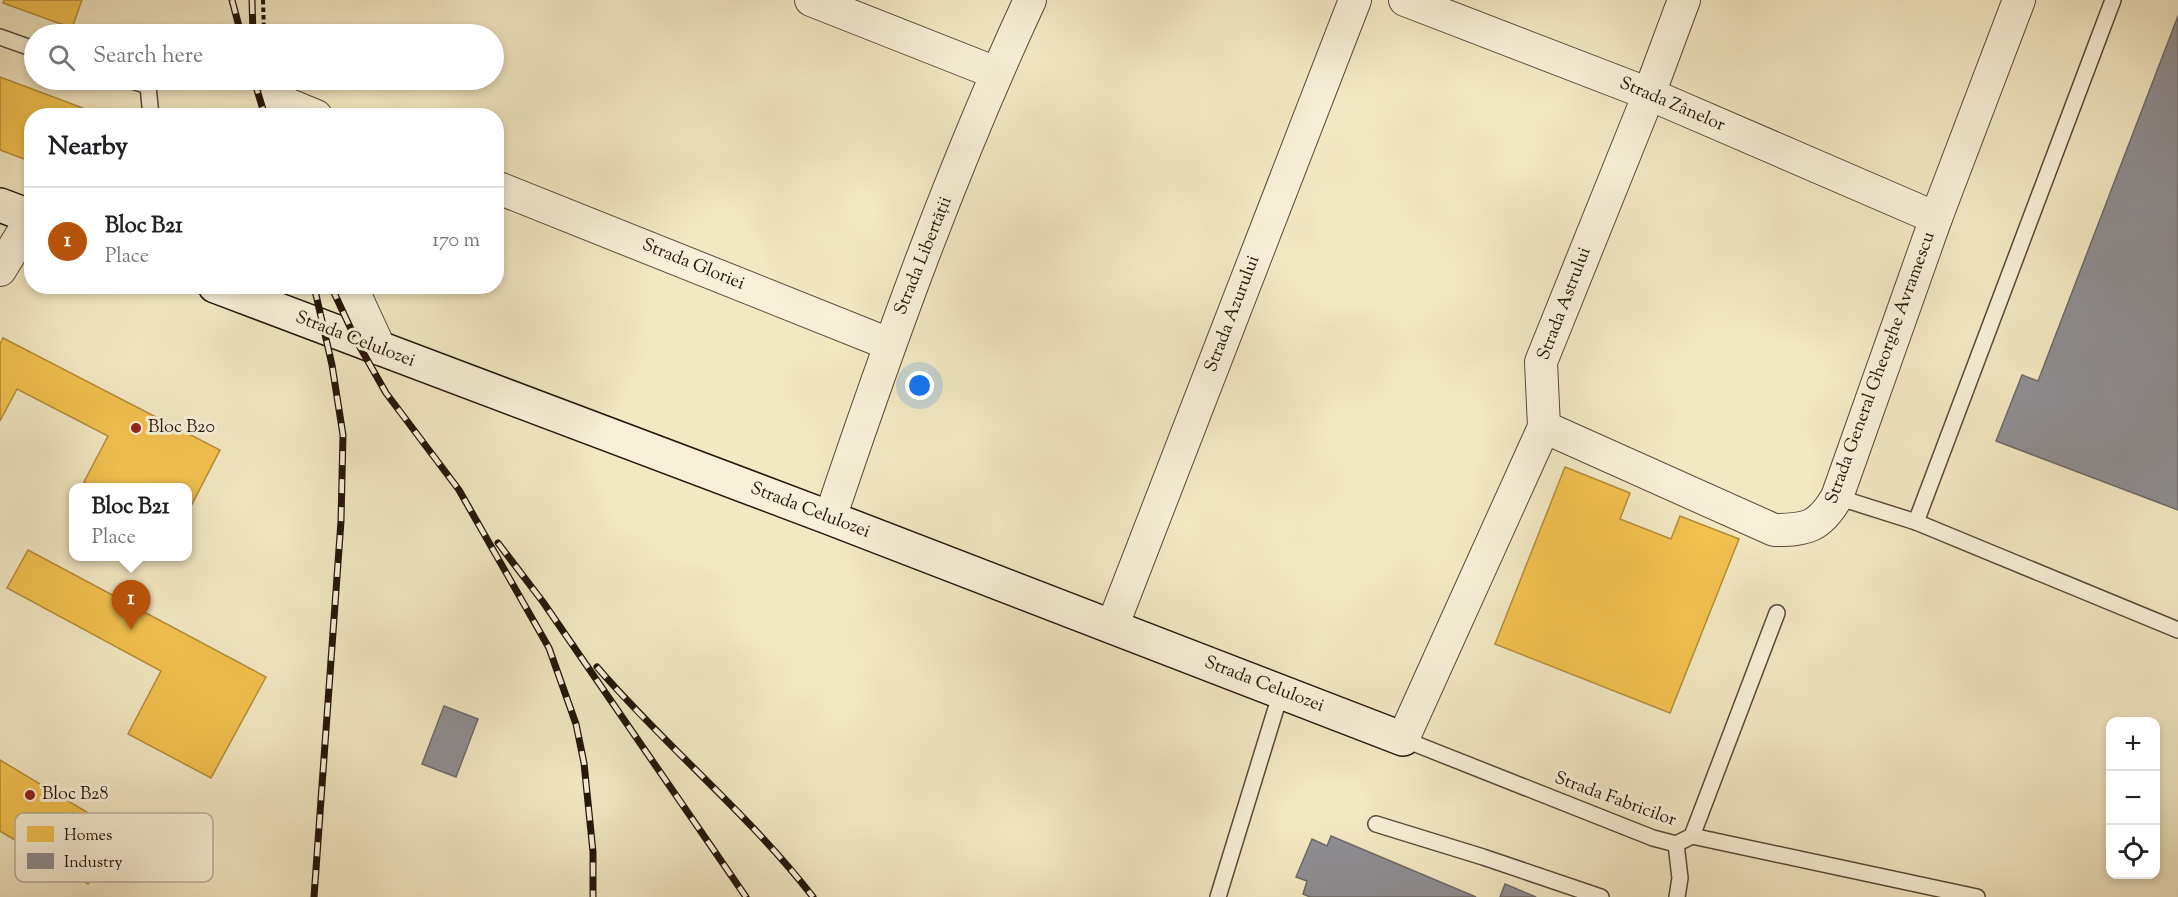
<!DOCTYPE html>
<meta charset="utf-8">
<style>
body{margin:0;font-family:"Sorts Mill Goudy",serif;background:#f6f6f6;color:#202124}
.controls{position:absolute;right:18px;bottom:18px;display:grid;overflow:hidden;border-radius:12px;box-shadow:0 3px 9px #0003}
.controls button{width:54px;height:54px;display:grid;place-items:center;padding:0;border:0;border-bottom:2px solid #e0e0e0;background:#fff;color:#202124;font:30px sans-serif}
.you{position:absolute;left:920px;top:386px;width:21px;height:21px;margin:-15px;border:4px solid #fff;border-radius:50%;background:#1a73e8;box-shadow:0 0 0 9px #1a73e833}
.badge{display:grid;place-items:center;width:39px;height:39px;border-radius:50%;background:#b45309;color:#fff;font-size:20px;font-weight:700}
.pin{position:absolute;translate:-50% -50px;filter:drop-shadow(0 2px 3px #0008)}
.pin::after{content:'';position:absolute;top:32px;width:21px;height:18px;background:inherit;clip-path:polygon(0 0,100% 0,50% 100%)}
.popup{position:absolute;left:69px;top:483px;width:123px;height:78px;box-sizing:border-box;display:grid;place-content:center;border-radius:12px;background:#fff;filter:drop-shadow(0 2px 4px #0005);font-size:20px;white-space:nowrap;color:#757577}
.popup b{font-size:22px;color:#202124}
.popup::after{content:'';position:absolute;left:50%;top:100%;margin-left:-12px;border:12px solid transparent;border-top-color:#fff}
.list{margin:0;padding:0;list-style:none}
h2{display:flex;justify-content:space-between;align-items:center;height:78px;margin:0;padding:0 24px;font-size:26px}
h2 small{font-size:20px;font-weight:400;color:#757577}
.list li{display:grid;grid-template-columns:39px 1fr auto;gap:18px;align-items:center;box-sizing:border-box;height:108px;padding:0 24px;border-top:2px solid #e0e0e0}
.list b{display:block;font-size:22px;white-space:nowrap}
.list p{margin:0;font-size:20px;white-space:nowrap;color:#757577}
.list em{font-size:20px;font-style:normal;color:#757577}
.icon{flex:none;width:33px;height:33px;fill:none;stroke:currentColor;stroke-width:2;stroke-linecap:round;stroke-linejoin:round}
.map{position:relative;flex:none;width:2178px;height:897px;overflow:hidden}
.search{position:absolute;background:#fff;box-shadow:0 3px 9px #0003;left:24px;top:24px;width:480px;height:66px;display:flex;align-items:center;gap:15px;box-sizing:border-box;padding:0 21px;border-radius:33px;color:#757577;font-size:22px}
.panel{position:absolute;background:#fff;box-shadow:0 3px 9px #0003;left:24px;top:108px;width:480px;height:186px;border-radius:24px}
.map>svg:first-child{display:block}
</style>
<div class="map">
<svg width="2178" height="897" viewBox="0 0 2178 897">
<rect width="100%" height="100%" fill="#f2e8c2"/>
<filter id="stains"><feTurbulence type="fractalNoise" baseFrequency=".00333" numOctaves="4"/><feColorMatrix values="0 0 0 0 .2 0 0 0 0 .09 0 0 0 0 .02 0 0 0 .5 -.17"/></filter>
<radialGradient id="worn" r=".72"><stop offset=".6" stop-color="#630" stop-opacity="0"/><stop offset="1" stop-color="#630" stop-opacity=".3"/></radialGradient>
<g fill="#f2c14e" stroke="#b48d39" stroke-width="1.5">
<path d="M 4,0 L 82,0 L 72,28 L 3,3 Z"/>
<path d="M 0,77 L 104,116 L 32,116 L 32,162 L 0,150 Z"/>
<path d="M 3,338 L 220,450 L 188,512 L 188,488 L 95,488 L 84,482 L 108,436 L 17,389 L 0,421 L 0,344 Z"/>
<path d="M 1565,467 L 1630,493 L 1620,519 L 1671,539 L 1680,516 L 1739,539 L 1670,713 L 1495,644 Z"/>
<path d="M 28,550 L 266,677 L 211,778 L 128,734 L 161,671 L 7,588 Z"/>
<path d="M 0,760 L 120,832 L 88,884 L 0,831 Z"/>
</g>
<g fill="#8d8d92" stroke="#6e6968" stroke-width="1.5">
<path d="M 2178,16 L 2178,510 L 1996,441 L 2022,375 L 2038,381 Z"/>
<path d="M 444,706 L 478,719 L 456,777 L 422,764 Z"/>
<path d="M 1331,836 L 1476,897 L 1310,897 L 1303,894 L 1307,881 L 1296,877 L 1312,839 L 1327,846 Z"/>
<path d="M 1505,884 L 1536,897 L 1500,897 Z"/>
</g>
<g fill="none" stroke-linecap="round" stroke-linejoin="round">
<defs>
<g id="lane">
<path d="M 0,37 L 34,49"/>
<path d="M 129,80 L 148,86 L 151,116"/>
<path d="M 1837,497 L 1916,522 L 2178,630"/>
<path d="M 1916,522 L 2113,0"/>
<path d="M 1403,739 L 1653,838 L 1676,844 L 1692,836 L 1777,613"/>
<path d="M 1376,824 L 1483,857 L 1601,897"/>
<path d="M 1692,836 L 1977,897"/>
<path d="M 1676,844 L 1680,878 L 1677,897"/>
<path d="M 1218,897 L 1281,692"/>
</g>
<g id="street">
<path d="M 811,0 L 996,73"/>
<path d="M 1405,0 L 1649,94 L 1936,218"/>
<path d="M 275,99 L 316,116"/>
<path d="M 496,187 L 889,344"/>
<path d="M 0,270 L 32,218"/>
<path d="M 351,286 L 380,349"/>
<path d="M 1544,427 L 1774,530 C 1807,530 1820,527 1837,497 L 1936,218 L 2019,0"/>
<path d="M 830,518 C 889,343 952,168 1030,0"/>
<path d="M 1112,627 L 1355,0"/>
<path d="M 1403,739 L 1544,427 L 1541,362 L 1649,94 L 1684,0"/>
</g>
<g id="secondary">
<path d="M 0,205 L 32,217"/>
<path d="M 215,286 L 830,518 L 1403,739"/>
</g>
</defs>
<use href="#lane" stroke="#584a36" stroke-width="18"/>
<use href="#street" stroke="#584a36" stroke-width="34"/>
<use href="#secondary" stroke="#251507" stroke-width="36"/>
<path stroke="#251507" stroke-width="4" stroke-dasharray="4.5 3" stroke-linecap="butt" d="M 263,0 L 264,34"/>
<use href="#lane" stroke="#f7f0d7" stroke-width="15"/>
<use href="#street" stroke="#f7f0d7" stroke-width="32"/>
<use href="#secondary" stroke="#f7f0d7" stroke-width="33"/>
<defs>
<g id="rail">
<path d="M 232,0 L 241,34"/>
<path d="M 252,0 L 253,34"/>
<path d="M 254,80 L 265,116"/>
<path d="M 314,286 L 332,365 L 343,435 L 341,521 L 314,897"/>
<path d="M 331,286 L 356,340 L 386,393 L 459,490 L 549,648 L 576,724 L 584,763 L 593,852 L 593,897"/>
<path d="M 498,543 L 543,602 L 746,897"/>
<path d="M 597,667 C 666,747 748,813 813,897"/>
</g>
</defs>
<use href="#rail" stroke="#251507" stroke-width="7"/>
<use href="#rail" stroke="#f7f0d7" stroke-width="4.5" stroke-dasharray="14" stroke-linecap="butt"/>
</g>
<g fill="#8f2418" stroke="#f7f0d7" stroke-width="2">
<circle cx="136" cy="428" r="6"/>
<circle cx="30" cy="795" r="6"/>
</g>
<g text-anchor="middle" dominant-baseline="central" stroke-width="6" stroke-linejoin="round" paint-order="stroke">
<g font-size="18" fill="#251507" stroke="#f7f0d7">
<text transform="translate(1672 105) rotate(23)">Strada Zânelor</text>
<text transform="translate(924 256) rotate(-68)">Strada Libertății</text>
<text transform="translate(693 265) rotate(22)">Strada Gloriei</text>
<text transform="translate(1565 304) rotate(-69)">Strada Astrului</text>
<text transform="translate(1233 314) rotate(-69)">Strada Azurului</text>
<text transform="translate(355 340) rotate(21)">Strada Celulozei</text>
<text transform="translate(1881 368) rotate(-70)">Strada General Gheorghe Avramescu</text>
<text transform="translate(810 511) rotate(21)">Strada Celulozei</text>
<text transform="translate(1264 685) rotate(21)">Strada Celulozei</text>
<text transform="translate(1615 800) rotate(20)">Strada Fabricilor</text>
</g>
<g font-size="18" fill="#251507" stroke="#f7f0d7" text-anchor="start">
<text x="148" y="428">Bloc B20</text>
<text x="42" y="795">Bloc B28</text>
</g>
</g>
<rect x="15" y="813" width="198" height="69" rx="9" fill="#f7f0d7" stroke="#b8ae99" stroke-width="1.5"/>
<rect x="27" y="826" width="27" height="16" fill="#f2c14e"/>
<rect x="27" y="853" width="27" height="16" fill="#8d8d92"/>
<g font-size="16" fill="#251507">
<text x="64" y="840">Homes</text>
<text x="64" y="867">Industry</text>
</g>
<rect width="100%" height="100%" filter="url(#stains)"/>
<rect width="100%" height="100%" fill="url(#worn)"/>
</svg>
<div class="controls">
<button>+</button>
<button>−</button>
<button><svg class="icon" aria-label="locate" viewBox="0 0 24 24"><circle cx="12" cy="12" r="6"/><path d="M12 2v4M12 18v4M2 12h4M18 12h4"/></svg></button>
</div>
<div class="you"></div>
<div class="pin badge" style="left:131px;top:630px">1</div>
<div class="popup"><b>Bloc B21</b>Place</div>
<div class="search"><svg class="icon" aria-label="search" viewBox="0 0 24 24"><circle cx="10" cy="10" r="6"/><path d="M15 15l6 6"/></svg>Search here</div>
<section class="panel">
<h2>Nearby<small></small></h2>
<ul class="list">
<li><span class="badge">1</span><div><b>Bloc B21</b><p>Place</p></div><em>170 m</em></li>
</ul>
</section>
</div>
